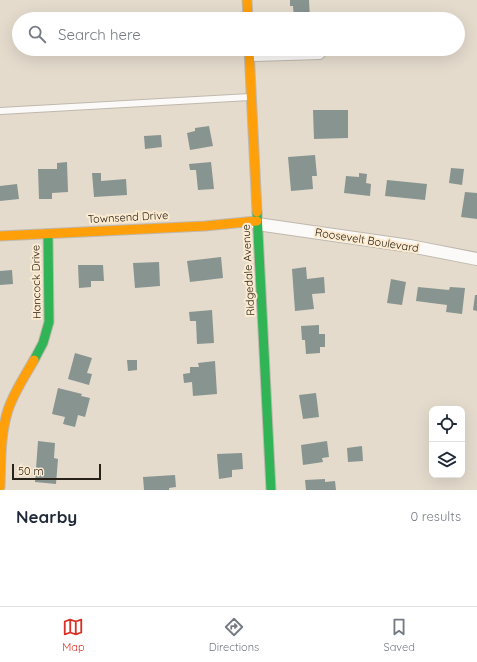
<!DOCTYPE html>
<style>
body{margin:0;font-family:Quicksand,sans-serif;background:#f6f6f7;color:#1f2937}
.controls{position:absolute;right:12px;bottom:12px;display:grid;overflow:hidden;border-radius:8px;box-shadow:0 4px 16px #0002}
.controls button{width:36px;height:36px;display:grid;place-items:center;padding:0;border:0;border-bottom:1px solid #e0e1e3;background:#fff;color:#1f2937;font:20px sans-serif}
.scale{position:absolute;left:12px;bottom:10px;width:89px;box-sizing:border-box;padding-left:4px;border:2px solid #272117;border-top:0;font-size:11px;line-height:14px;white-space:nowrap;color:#272117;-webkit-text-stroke:3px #fcebd0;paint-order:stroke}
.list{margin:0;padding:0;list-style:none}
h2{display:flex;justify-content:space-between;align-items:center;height:52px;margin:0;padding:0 16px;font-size:17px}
h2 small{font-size:13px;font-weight:400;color:#747a83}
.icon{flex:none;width:22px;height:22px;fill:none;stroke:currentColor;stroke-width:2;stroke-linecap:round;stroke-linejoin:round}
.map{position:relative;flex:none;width:477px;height:490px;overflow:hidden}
.search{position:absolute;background:#fff;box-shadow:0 4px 16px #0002;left:12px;right:12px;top:12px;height:44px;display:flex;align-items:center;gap:10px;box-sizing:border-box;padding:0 14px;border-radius:22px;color:#747a83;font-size:15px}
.sheet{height:116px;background:#fff}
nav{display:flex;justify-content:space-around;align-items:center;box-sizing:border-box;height:56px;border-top:1px solid #e0e1e3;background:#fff;font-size:11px;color:#747a83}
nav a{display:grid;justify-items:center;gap:2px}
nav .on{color:#d93025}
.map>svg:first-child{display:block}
</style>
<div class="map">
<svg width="477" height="490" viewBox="0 0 477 490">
<rect width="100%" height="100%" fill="#e4dbcd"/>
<g fill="#889490">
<path d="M 290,0 L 309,0 L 310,19 L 294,19 L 293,6 L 290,6 Z"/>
<path d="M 313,110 L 348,110 L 348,138 L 314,139 Z"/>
<path d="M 209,126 L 213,146 L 190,150 L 187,133 L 195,131 L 195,128 Z"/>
<path d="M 161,135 L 162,147 L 145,149 L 144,136 Z"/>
<path d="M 315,155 L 317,176 L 312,176 L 313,189 L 291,191 L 288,157 Z"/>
<path d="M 67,162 L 68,192 L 52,193 L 52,199 L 39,199 L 38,169 L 57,169 L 57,163 Z"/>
<path d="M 211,162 L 214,189 L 198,190 L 196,170 L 190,170 L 189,164 Z"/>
<path d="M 451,168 L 464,169 L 462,185 L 449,183 Z"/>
<path d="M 92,173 L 101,173 L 101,181 L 126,179 L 127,195 L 94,197 Z"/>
<path d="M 359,173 L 367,174 L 366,183 L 371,184 L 370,196 L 344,193 L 346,176 L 359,177 Z"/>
<path d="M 387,180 L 427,184 L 425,200 L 385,196 Z"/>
<path d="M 17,184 L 19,199 L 0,201 L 0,186 Z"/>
<path d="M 465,192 L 477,193 L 477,219 L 461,217 Z"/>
<path d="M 221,257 L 223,278 L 190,282 L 187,261 Z"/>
<path d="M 159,262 L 160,286 L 135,288 L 133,263 Z"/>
<path d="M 78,265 L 103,265 L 104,281 L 91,281 L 91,287 L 79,288 Z"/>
<path d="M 306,267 L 307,279 L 324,277 L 325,293 L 312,294 L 314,309 L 295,311 L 292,269 Z"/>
<path d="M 12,270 L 13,284 L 0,285 L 0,271 Z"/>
<path d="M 391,279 L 406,282 L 402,305 L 387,303 Z"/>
<path d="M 418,287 L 449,290 L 450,287 L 465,288 L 462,314 L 446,312 L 447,305 L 416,301 Z"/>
<path d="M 475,295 L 477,295 L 477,311 L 473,310 Z"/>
<path d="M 212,310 L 214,343 L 197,344 L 196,321 L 190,321 L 189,312 Z"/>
<path d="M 319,325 L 319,334 L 325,334 L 325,347 L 320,347 L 320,353 L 306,354 L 305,340 L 302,340 L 301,326 Z"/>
<path d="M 75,353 L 92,358 L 87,373 L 92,374 L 89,385 L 68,379 Z"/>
<path d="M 127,360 L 137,360 L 137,370 L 128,371 Z"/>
<path d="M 215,361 L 217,394 L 193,396 L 192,382 L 184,383 L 183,374 L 190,373 L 190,367 L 199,367 L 198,363 Z"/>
<path d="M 58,388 L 82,394 L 81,396 L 90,398 L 85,417 L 78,415 L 75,427 L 63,424 L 65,417 L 52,414 Z"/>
<path d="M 316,393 L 319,417 L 303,419 L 299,395 Z"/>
<path d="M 38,441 L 55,443 L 54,458 L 58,459 L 56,484 L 35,482 Z"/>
<path d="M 327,441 L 329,457 L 322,458 L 323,462 L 303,465 L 301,445 Z"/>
<path d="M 362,446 L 363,461 L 348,462 L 347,448 Z"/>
<path d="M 242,453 L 243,469 L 232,470 L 232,477 L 219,479 L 217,454 Z"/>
<path d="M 175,475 L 176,487 L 169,488 L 169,490 L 144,490 L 143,477 Z"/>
<path d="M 325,479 L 325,482 L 335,481 L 336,490 L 306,490 L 305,480 Z"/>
</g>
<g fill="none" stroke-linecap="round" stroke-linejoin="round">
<defs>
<g id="lane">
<path d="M 250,58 L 320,56 L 328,49"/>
<path d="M 0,111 L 250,97"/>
</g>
<path id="street" d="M 257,224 L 410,246 L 477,259"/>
<g id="fast">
<path d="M 257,212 L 271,490"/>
<path d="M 34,360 L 43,343 L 49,322 L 48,234"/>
</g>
<g id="slow">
<path d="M 247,0 L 248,19"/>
<path d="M 249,49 L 257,212"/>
<path d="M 0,236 L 205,226 L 257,221"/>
<path d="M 0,487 C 1,462 0,434 8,410 C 14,392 25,376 34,360"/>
</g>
</defs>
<use href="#lane" stroke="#bfb8ad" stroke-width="8"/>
<use href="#street" stroke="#bfb8ad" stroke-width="14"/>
<use href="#fast" stroke="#bfb8ad" stroke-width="11"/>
<use href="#slow" stroke="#bfb8ad" stroke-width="11"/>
<use href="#lane" stroke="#fbfaf8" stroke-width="6"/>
<use href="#street" stroke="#fbfaf8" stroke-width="12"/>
<use href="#fast" stroke="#30b455" stroke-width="9"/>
<use href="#slow" stroke="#ff9f0a" stroke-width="9"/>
</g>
<g text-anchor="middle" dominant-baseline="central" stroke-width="4" stroke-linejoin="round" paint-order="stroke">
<g font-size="11" fill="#272117" stroke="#fcebd0">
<text transform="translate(128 217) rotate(-3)">Townsend Drive</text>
<text transform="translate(367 240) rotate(9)">Roosevelt Boulevard</text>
<text transform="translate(248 270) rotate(-93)">Ridgedale Avenue</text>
<text transform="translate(36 282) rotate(-91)">Hancock Drive</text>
</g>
</g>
</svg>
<div class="controls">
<button><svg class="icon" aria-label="locate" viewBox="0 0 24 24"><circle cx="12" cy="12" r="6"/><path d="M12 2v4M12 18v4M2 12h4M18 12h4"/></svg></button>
<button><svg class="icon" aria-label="layers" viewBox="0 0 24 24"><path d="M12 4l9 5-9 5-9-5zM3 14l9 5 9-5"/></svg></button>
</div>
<div class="scale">50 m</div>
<div class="search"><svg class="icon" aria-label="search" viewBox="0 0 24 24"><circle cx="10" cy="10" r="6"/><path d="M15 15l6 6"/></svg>Search here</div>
</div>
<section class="sheet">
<h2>Nearby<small>0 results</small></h2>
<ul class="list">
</ul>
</section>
<nav>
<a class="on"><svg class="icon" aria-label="map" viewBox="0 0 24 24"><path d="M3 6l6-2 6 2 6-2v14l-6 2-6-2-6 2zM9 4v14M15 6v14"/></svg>Map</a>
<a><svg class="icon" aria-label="directions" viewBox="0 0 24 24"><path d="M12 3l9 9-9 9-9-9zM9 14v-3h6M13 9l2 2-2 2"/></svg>Directions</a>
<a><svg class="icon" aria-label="saved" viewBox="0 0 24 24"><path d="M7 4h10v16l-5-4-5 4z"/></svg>Saved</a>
</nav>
